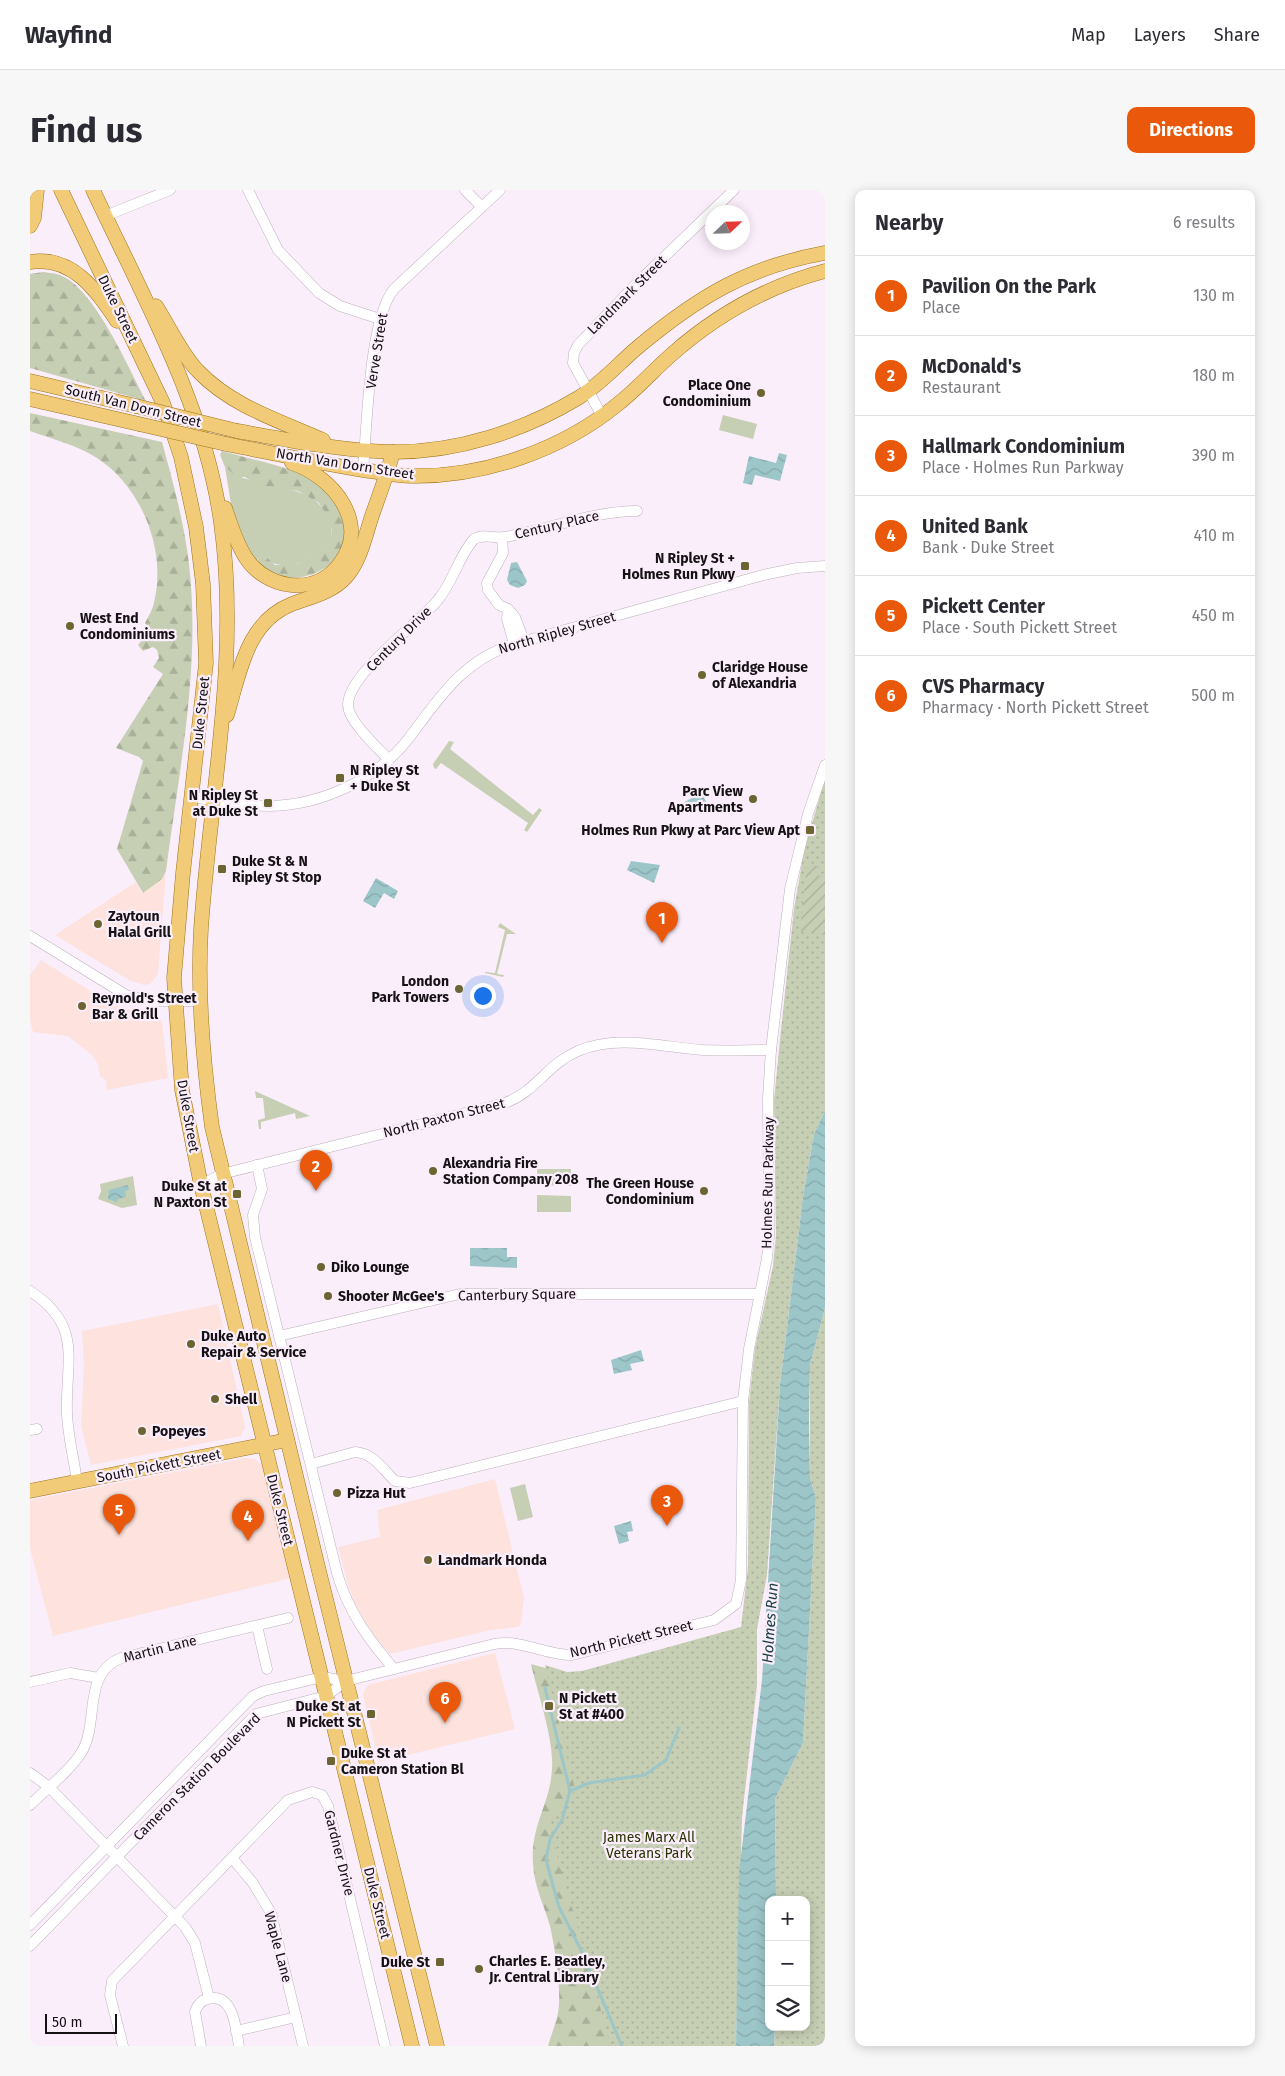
<!DOCTYPE html>
<meta charset="utf-8">
<style>
body{margin:0;font-family:"Fira Sans",sans-serif;background:#f7f7f7;color:#2b2b33}
.controls{position:absolute;right:15px;bottom:15px;display:grid;overflow:hidden;border-radius:10px;box-shadow:0 2px 12px #0003}
.controls button{width:45px;height:45px;display:grid;place-items:center;padding:0;border:0;border-bottom:1px solid #e1e1e2;background:#fff;color:#2b2b33;font:25px sans-serif}
.compass{position:absolute;left:675px;top:15px;width:45px;height:45px;border-radius:50%;background:#fff;box-shadow:0 2px 12px #0003;rotate:67deg}
.scale{position:absolute;left:15px;bottom:12px;width:72px;box-sizing:border-box;padding-left:5px;border:2px solid #151115;border-top:0;font-size:14px;line-height:18px;white-space:nowrap;color:#151115;-webkit-text-stroke:4px #fbeefb;paint-order:stroke}
.you{position:absolute;left:452px;top:805px;width:18px;height:18px;margin:-12px;border:4px solid #fff;border-radius:50%;background:#1a73e8;box-shadow:0 0 0 8px #1a73e833}
.badge{display:grid;place-items:center;width:32px;height:32px;border-radius:50%;background:#ea580c;color:#fff;font-size:16px;font-weight:700}
.pin{position:absolute;translate:-50% -41px;filter:drop-shadow(0 1px 2px #0008)}
.pin::after{content:'';position:absolute;top:26px;width:18px;height:15px;background:inherit;clip-path:polygon(0 0,100% 0,50% 100%)}
.list{margin:0;padding:0;list-style:none}
h2{display:flex;justify-content:space-between;align-items:center;height:65px;margin:0;padding:0 20px;font-size:21px}
h2 small{font-size:16px;font-weight:400;color:#7c7c81}
.list li{display:grid;grid-template-columns:32px 1fr auto;gap:15px;align-items:center;box-sizing:border-box;height:80px;padding:0 20px;border-top:1px solid #e1e1e2}
.list b{display:block;font-size:19px;white-space:nowrap}
.list p{margin:0;font-size:16px;white-space:nowrap;color:#7c7c81}
.list em{font-size:16px;font-style:normal;color:#7c7c81}
.icon{flex:none;width:28px;height:28px;fill:none;stroke:currentColor;stroke-width:2;stroke-linecap:round;stroke-linejoin:round}
.map{position:relative;flex:none;width:795px;height:1856px;overflow:hidden;border-radius:10px}
header{display:flex;align-items:center;gap:30px;box-sizing:border-box;height:70px;padding:0 25px;background:#fff;border-bottom:1px solid #e1e1e2}
header strong{font-size:24px}
nav{display:flex;gap:28px;margin-inline-start:auto;font-size:18px}
.intro{display:flex;align-items:center;justify-content:space-between;box-sizing:border-box;height:120px;padding:0 30px}
h1{margin:0;font-size:35px}
.button{padding:12px 22px;border-radius:10px;background:#ea580c;color:#fff;font-size:18px;font-weight:700}
main{display:flex;gap:30px;padding:0 30px}
aside{flex:1;background:#fff;border-radius:10px;box-shadow:0 2px 12px #0003}
.map>svg:first-child{display:block}
</style>
<header>
<strong>Wayfind</strong>
<nav><a>Map</a><a>Layers</a><a>Share</a></nav>
</header>
<div class="intro"><h1>Find us</h1><a class="button">Directions</a></div>
<main>
<div class="map">
<svg width="795" height="1856" viewBox="0 0 795 1856">
<defs>
<pattern id="forest-firs" width="22" height="20" patternUnits="userSpaceOnUse" patternTransform="scale(1.25)"><rect width="22" height="20" fill="#c6ceb4"/><path d="M5 1l3.5 6h-7zM16 11l3.5 6h-7z" fill="#a9b09a"/></pattern>
<pattern id="park-dots" width="8" height="8" patternUnits="userSpaceOnUse" patternTransform="scale(1.25)"><rect width="8" height="8" fill="#c6ceb4"/><path d="M2 2h.1M6 6h.1" fill="none" stroke="#a9b09a" stroke-width="1.8" stroke-linecap="round"/></pattern>
<pattern id="garden-furrows" width="10" height="10" patternUnits="userSpaceOnUse" patternTransform="scale(1.25)"><rect width="10" height="10" fill="#c6ceb4"/><path d="M-1 1l2-2M0 10L10 0M9 11l2-2" fill="none" stroke="#a9b09a"/></pattern>
<pattern id="water-waves" width="16" height="10" patternUnits="userSpaceOnUse" patternTransform="scale(1.25)"><rect width="16" height="10" fill="#9dc6c9"/><path d="M0 5q4-4 8 0t8 0" fill="none" stroke="#86a9ac"/></pattern>
</defs>
<rect width="100%" height="100%" fill="#fbeefb"/>
<g fill="#fde2dd">
<path d="M 136,681 L 128,784 L 120,794 L 114,795 L 99,790 L 25,745 L 106,692 L 112,703 L 134,686 Z"/>
<path d="M 11,770 L 83,815 L 128,827 L 132,832 L 138,888 L 77,900 L 76,890 L 70,886 L 68,874 L 62,865 L 38,846 L 3,842 L 0,830 L 0,785 Z"/>
<path d="M 188,1114 L 215,1237 L 211,1246 L 61,1275 L 51,1236 L 54,1177 L 52,1141 Z"/>
<path d="M 216,1268 L 225,1269 L 233,1276 L 261,1388 L 23,1446 L 0,1358 L 0,1310 Z"/>
<path d="M 465,1289 L 494,1408 L 491,1434 L 488,1437 L 461,1440 L 360,1464 L 343,1444 L 325,1414 L 318,1395 L 308,1357 L 350,1347 L 347,1320 Z"/>
<path d="M 465,1463 L 485,1539 L 349,1572 L 333,1504 L 338,1495 Z"/>
</g>
<g fill="#c6ceb4">
<path d="M 693,225 L 727,234 L 723,249 L 689,240 Z"/>
<path d="M 195,277 C 224,304 285,287 300,332 C 303,341 302,350 297,358 C 291,366 281,364 274,370 C 259,382 242,372 227,368 L 228,373 L 212,350 L 202,320 Z"/>
<path d="M 419,551 L 424,552 L 420,559 L 503,625 L 509,618 L 512,620 L 497,642 L 494,640 L 498,633 L 411,573 L 406,579 L 404,578 L 403,574 Z"/>
<path d="M 470,733 L 486,744 L 477,744 L 467,784 L 474,785 L 473,787 L 455,783 L 455,782 L 465,783 L 475,740 L 468,737 Z"/>
<path d="M 225,901 L 280,926 L 266,929 L 265,923 L 231,932 L 231,939 L 229,939 L 228,930 L 235,928 L 233,908 L 226,908 Z"/>
<path d="M 507,979 L 541,979 L 541,996 L 507,995 Z"/>
<path d="M 103,986 L 107,1015 L 92,1018 L 68,1009 L 71,1001 L 70,994 Z"/>
<path d="M 507,1005 L 541,1006 L 541,1022 L 507,1022 Z"/>
<path d="M 495,1294 L 503,1327 L 488,1331 L 480,1298 Z"/>
</g>
<g fill="url(#forest-firs)">
<path d="M 13,82 C 20,83 26,83 32,86 C 65,100 99,179 116,211 L 0,178 L 0,84 Z"/>
<path d="M 0,223 L 132,252 C 143,292 154,332 159,374 C 171,477 149,580 136,681 L 132,689 L 113,703 L 87,659 L 113,571 L 109,567 L 86,558 L 133,484 L 123,477 L 129,468 L 127,460 L 123,457 L 113,461 L 108,455 L 116,445 L 118,437 L 115,433 C 118,427 123,419 124,412 C 137,361 112,297 67,268 C 47,255 22,249 0,241 Z"/>
<path d="M 192,261 C 225,271 265,276 293,296 C 299,301 303,309 306,315 C 345,377 248,412 227,368 L 230,366 L 236,367 L 245,375 L 268,374 L 276,368 L 295,360 L 301,347 L 302,340 L 296,324 L 289,313 L 268,301 L 225,294 L 215,287 L 207,287 L 195,277 L 190,265 Z"/>
<path d="M 501,1474 L 533,1483 L 633,1856 L 518,1856 C 521,1845 526,1834 528,1823 C 532,1801 525,1759 520,1736 C 514,1715 504,1696 503,1674 C 500,1635 521,1613 522,1578 C 524,1549 508,1505 501,1474 Z"/>
</g>
<g fill="url(#park-dots)">
<path d="M 795,589 L 795,921 L 784,944 L 773,1007 L 750,1195 L 737,1385 L 727,1439 L 727,1495 L 712,1627 L 706,1856 L 581,1856 L 518,1633 L 545,1600 L 515,1475 L 537,1482 L 552,1481 L 711,1437 L 718,1377 L 719,1213 L 725,1158 L 743,1076 L 746,1045 L 744,910 L 751,840 L 764,719 L 774,661 Z"/>
<path d="M 795,1118 L 795,1856 L 744,1856 L 745,1837 L 776,1837 L 776,1710 L 746,1710 L 745,1609 L 773,1553 L 786,1308 L 780,1288 L 780,1175 Z"/>
</g>
<path fill="url(#garden-furrows)" d="M 777,675 L 788,676 L 787,685 L 795,687 L 795,745 L 770,741 Z"/>
<g fill="url(#water-waves)">
<path d="M 749,263 L 757,265 L 750,291 L 725,285 L 722,295 L 713,293 L 719,266 L 746,273 Z"/>
<path d="M 487,372 L 497,391 L 495,395 L 488,398 L 480,395 L 477,390 L 481,373 Z"/>
<path d="M 671,603 L 677,613 L 652,623 L 649,615 Z"/>
<path d="M 601,671 L 630,675 L 624,693 L 597,680 Z"/>
<path d="M 346,688 L 368,701 L 364,709 L 354,703 L 345,718 L 333,711 Z"/>
<path d="M 795,921 L 795,1118 L 780,1175 L 779,1233 L 780,1288 L 786,1308 L 773,1553 L 745,1609 L 746,1710 L 739,1710 L 739,1837 L 745,1837 L 744,1856 L 706,1856 L 709,1682 L 732,1490 L 750,1195 L 773,1007 L 784,944 Z"/>
<path d="M 98,995 L 99,1000 L 95,1001 L 96,1007 L 88,1009 L 87,1012 L 78,1009 L 79,1000 Z"/>
<path d="M 440,1058 L 477,1058 L 477,1067 L 487,1067 L 487,1078 L 440,1076 Z"/>
<path d="M 611,1160 L 614,1171 L 600,1174 L 602,1180 L 584,1184 L 581,1170 Z"/>
<path d="M 601,1331 L 603,1341 L 597,1342 L 599,1351 L 589,1354 L 584,1336 Z"/>
</g>
<g fill="none" stroke-linecap="round" stroke-linejoin="round">
<g stroke="#9dc6c9" stroke-width="3">
<path d="M 515,1498 L 540,1601 L 532,1630 L 520,1649 L 516,1670 L 529,1717 L 552,1762 L 592,1856"/>
<path d="M 540,1601 L 559,1593 L 615,1585 L 636,1570 L 649,1538"/>
</g>
<defs>
<g id="minor">
<path d="M 218,0 L 248,60 L 289,103 L 310,116 L 350,129"/>
<path d="M 435,0 L 452,17"/>
<path d="M 75,26 L 140,0"/>
<path d="M 572,226 L 543,173 L 544,163 L 548,155 L 608,92 L 704,0"/>
<path d="M 333,280 C 337,237 339,129 364,99 L 470,0"/>
<path d="M 472,348 L 473,363 L 457,393 L 458,400 L 469,415 L 478,419 L 485,427 L 494,451"/>
<path d="M 478,419 L 477,429 L 484,454"/>
<path d="M 359,570 C 348,558 318,531 318,515 C 318,484 387,435 407,411 C 423,393 428,367 444,349 C 455,343 463,349 474,347 C 519,340 562,321 607,321"/>
<path d="M 162,607 C 188,611 214,616 240,616 C 292,615 348,589 379,548 C 409,508 433,470 484,454 L 733,385 L 767,378 L 795,376"/>
<path d="M 0,746 L 96,805 L 121,811 L 171,811"/>
<path d="M 227,975 L 232,999 L 223,1025 L 225,1047 L 307,1383 C 318,1421 338,1449 364,1479"/>
<path d="M 171,995 L 192,984 L 475,913 C 507,901 517,874 548,861 C 587,844 632,857 673,860 C 695,861 718,860 741,860"/>
<path d="M 0,1101 C 54,1136 35,1171 37,1224 C 38,1246 44,1269 47,1292"/>
<path d="M 249,1146 L 430,1104 L 730,1104"/>
<path d="M 0,1240 L 7,1239"/>
<path d="M 281,1274 L 325,1262 C 344,1263 353,1280 365,1291 L 380,1293 L 713,1211"/>
<path d="M 227,1436 L 237,1479"/>
<path d="M 0,1492 L 40,1483 L 69,1488"/>
<path d="M 0,1583 L 19,1597 L 155,1737 L 165,1753 L 179,1808"/>
<path d="M 0,1615 C 15,1600 40,1581 51,1563 C 70,1534 51,1484 91,1468 L 258,1428"/>
<path d="M 202,1668 L 223,1693 L 241,1723 L 273,1856"/>
<path d="M 0,1735 L 223,1506 L 234,1501 L 292,1487 L 316,1491"/>
<path d="M 0,1756 L 226,1524 L 296,1506 L 316,1491 L 464,1454 C 492,1449 514,1465 542,1465 L 684,1430 L 706,1414 L 711,1390 L 713,1211 L 719,1159 L 737,1068 L 739,1045 L 738,908 L 741,860 L 760,699 L 778,624 L 795,575"/>
<path d="M 206,1841 L 266,1827"/>
<path d="M 93,1856 L 80,1805 L 82,1791 L 258,1610 L 282,1602 L 292,1605 L 298,1616 L 355,1856"/>
<path d="M 171,1856 L 165,1822 C 167,1816 171,1810 178,1809 C 204,1802 206,1840 209,1856"/>
</g>
<g id="major">
<path d="M 31,0 L 133,213 L 151,267 L 166,337 L 173,394 L 176,473 L 153,683 L 144,788 L 152,900 L 171,995 L 382,1856"/>
<path d="M 63,0 C 113,107 175,215 191,333 C 210,468 180,605 171,739 C 167,805 173,871 182,937 L 287,1373 L 407,1856"/>
<path d="M 0,36 L 4,28 L 7,0"/>
<path d="M 0,72 C 42,65 66,100 87,131"/>
<path d="M 126,116 C 139,136 152,165 168,181 C 201,216 250,231 293,250"/>
<path d="M 0,191 L 106,216"/>
<path d="M 0,209 L 109,234"/>
<path d="M 207,241 C 259,250 311,261 364,262 C 428,262 493,241 548,208 C 571,194 588,174 608,157 C 668,107 717,77 795,63"/>
<path d="M 196,254 C 242,263 287,273 333,280 C 349,282 366,286 382,286 C 454,287 532,260 588,214 C 607,199 623,181 641,165 C 685,126 738,96 795,81"/>
<path d="M 195,318 C 201,335 206,353 216,368 C 236,398 282,407 308,376 C 342,335 304,287 262,273"/>
<path d="M 197,525 C 210,483 216,432 262,414 C 281,407 303,402 316,387 C 332,369 336,341 344,320 C 351,300 358,282 363,262"/>
<path d="M 0,1301 L 257,1250"/>
</g>
</defs>
<use href="#minor" stroke="#bdb0bc" stroke-width="11"/>
<use href="#major" stroke="#9e741a" stroke-width="15"/>
<use href="#minor" stroke="#fff" stroke-width="10"/>
<use href="#major" stroke="#f1cb77" stroke-width="14"/>
<defs>
<g id="major-bridge">
<path d="M 106,216 L 207,241"/>
<path d="M 109,234 L 196,254"/>
</g>
</defs>
<use href="#major-bridge" stroke="#9e741a" stroke-width="15" stroke-linecap="butt"/>
<use href="#major-bridge" stroke="#f1cb77" stroke-width="14"/>
</g>
<g fill="#6c6532" stroke="#fbeefb" stroke-width="2">
<circle cx="731" cy="203" r="5"/>
<rect x="710" y="371" width="10" height="10" rx="2.5"/>
<circle cx="40" cy="436" r="5"/>
<circle cx="672" cy="485" r="5"/>
<rect x="305" y="583" width="10" height="10" rx="2.5"/>
<circle cx="723" cy="609" r="5"/>
<rect x="233" y="608" width="10" height="10" rx="2.5"/>
<rect x="775" y="635" width="10" height="10" rx="2.5"/>
<rect x="187" y="674" width="10" height="10" rx="2.5"/>
<circle cx="68" cy="734" r="5"/>
<circle cx="429" cy="799" r="5"/>
<circle cx="52" cy="816" r="5"/>
<circle cx="403" cy="981" r="5"/>
<circle cx="674" cy="1001" r="5"/>
<rect x="202" y="999" width="10" height="10" rx="2.5"/>
<circle cx="291" cy="1077" r="5"/>
<circle cx="298" cy="1106" r="5"/>
<circle cx="161" cy="1154" r="5"/>
<circle cx="185" cy="1209" r="5"/>
<circle cx="112" cy="1241" r="5"/>
<circle cx="307" cy="1303" r="5"/>
<circle cx="398" cy="1370" r="5"/>
<rect x="514" y="1511" width="10" height="10" rx="2.5"/>
<rect x="336" y="1519" width="10" height="10" rx="2.5"/>
<rect x="296" y="1566" width="10" height="10" rx="2.5"/>
<rect x="405" y="1767" width="10" height="10" rx="2.5"/>
<circle cx="449" cy="1779" r="5"/>
</g>
<g text-anchor="middle" dominant-baseline="central" stroke-width="4.5" stroke-linejoin="round" paint-order="stroke">
<g font-size="14" fill="#151115" stroke="#fbeefb">
<text transform="translate(597 105) rotate(-45)">Landmark Street</text>
<text transform="translate(88 119) rotate(64)">Duke Street</text>
<text transform="translate(347 161) rotate(-81)">Verve Street</text>
<text transform="translate(103 216) rotate(14)">South Van Dorn Street</text>
<text transform="translate(315 274) rotate(9)">North Van Dorn Street</text>
<text transform="translate(527 335) rotate(-13)">Century Place</text>
<text transform="translate(527 443) rotate(-16)">North Ripley Street</text>
<text transform="translate(369 449) rotate(-45)">Century Drive</text>
<text transform="translate(171 523) rotate(-84)">Duke Street</text>
<text transform="translate(158 926) rotate(80)">Duke Street</text>
<text transform="translate(414 928) rotate(-14)">North Paxton Street</text>
<text transform="translate(738 993) rotate(-89)">Holmes Run Parkway</text>
<text transform="translate(487 1105) rotate(-1)">Canterbury Square</text>
<text transform="translate(129 1276) rotate(-11)">South Pickett Street</text>
<text transform="translate(250 1320) rotate(76)">Duke Street</text>
<text transform="translate(601 1449) rotate(-13)">North Pickett Street</text>
<text transform="translate(130 1459) rotate(-14)">Martin Lane</text>
<text transform="translate(167 1587) rotate(-45)">Cameron Station Boulevard</text>
<text transform="translate(309 1663) rotate(76)">Gardner Drive</text>
<text transform="translate(347 1713) rotate(76)">Duke Street</text>
<text transform="translate(248 1757) rotate(75)">Waple Lane</text>
</g>
<g font-size="14" font-weight="bold" fill="#151115" stroke="#fbeefb" text-anchor="start">
<text x="721" y="195" text-anchor="end">Place One<tspan x="721" dy="16">Condominium</tspan></text>
<text x="705" y="368" text-anchor="end">N Ripley St +<tspan x="705" dy="16">Holmes Run Pkwy</tspan></text>
<text x="50" y="428">West End<tspan x="50" dy="16">Condominiums</tspan></text>
<text x="682" y="477">Claridge House<tspan x="682" dy="16">of Alexandria</tspan></text>
<text x="320" y="580">N Ripley St<tspan x="320" dy="16">+ Duke St</tspan></text>
<text x="713" y="601" text-anchor="end">Parc View<tspan x="713" dy="16">Apartments</tspan></text>
<text x="228" y="605" text-anchor="end">N Ripley St<tspan x="228" dy="16">at Duke St</tspan></text>
<text x="770" y="640" text-anchor="end">Holmes Run Pkwy at Parc View Apt</text>
<text x="202" y="671">Duke St &amp; N<tspan x="202" dy="16">Ripley St Stop</tspan></text>
<text x="78" y="726">Zaytoun<tspan x="78" dy="16">Halal Grill</tspan></text>
<text x="419" y="791" text-anchor="end">London<tspan x="419" dy="16">Park Towers</tspan></text>
<text x="62" y="808">Reynold's Street<tspan x="62" dy="16">Bar &amp; Grill</tspan></text>
<text x="413" y="973">Alexandria Fire<tspan x="413" dy="16">Station Company 208</tspan></text>
<text x="664" y="993" text-anchor="end">The Green House<tspan x="664" dy="16">Condominium</tspan></text>
<text x="197" y="996" text-anchor="end">Duke St at<tspan x="197" dy="16">N Paxton St</tspan></text>
<text x="301" y="1077">Diko Lounge</text>
<text x="308" y="1106">Shooter McGee's</text>
<text x="171" y="1146">Duke Auto<tspan x="171" dy="16">Repair &amp; Service</tspan></text>
<text x="195" y="1209">Shell</text>
<text x="122" y="1241">Popeyes</text>
<text x="317" y="1303">Pizza Hut</text>
<text x="408" y="1370">Landmark Honda</text>
<text x="529" y="1508">N Pickett<tspan x="529" dy="16">St at #400</tspan></text>
<text x="331" y="1516" text-anchor="end">Duke St at<tspan x="331" dy="16">N Pickett St</tspan></text>
<text x="311" y="1563">Duke St at<tspan x="311" dy="16">Cameron Station Bl</tspan></text>
<text x="459" y="1771">Charles E. Beatley,<tspan x="459" dy="16">Jr. Central Library</tspan></text>
<text x="400" y="1772" text-anchor="end">Duke St</text>
</g>
<g font-size="14" fill="#283300" stroke="#fbeefb">
<text x="619" y="1647">James Marx All<tspan x="619" dy="16">Veterans Park</tspan></text>
</g>
<g font-size="15" font-style="italic" fill="#163e41" stroke="#fbeefb">
<text transform="translate(740 1433) rotate(-86)">Holmes Run</text>
</g>
</g>
</svg>
<div class="controls">
<button>+</button>
<button>−</button>
<button><svg class="icon" aria-label="layers" viewBox="0 0 24 24"><path d="M12 4l9 5-9 5-9-5zM3 14l9 5 9-5"/></svg></button>
</div>
<svg class="compass" viewBox="-18 -18 36 36"><path d="M0-13l5 13h-10z" fill="#e53935"/><path d="M0 13l5-13h-10z" fill="#7c7c81"/></svg>
<div class="scale">50 m</div>
<div class="you"></div>
<div class="pin badge" style="left:632px;top:753px">1</div>
<div class="pin badge" style="left:286px;top:1001px">2</div>
<div class="pin badge" style="left:637px;top:1336px">3</div>
<div class="pin badge" style="left:218px;top:1351px">4</div>
<div class="pin badge" style="left:89px;top:1345px">5</div>
<div class="pin badge" style="left:415px;top:1533px">6</div>
</div>
<aside>
<h2>Nearby<small>6 results</small></h2>
<ul class="list">
<li><span class="badge">1</span><div><b>Pavilion On the Park</b><p>Place</p></div><em>130 m</em></li>
<li><span class="badge">2</span><div><b>McDonald's</b><p>Restaurant</p></div><em>180 m</em></li>
<li><span class="badge">3</span><div><b>Hallmark Condominium</b><p>Place · Holmes Run Parkway</p></div><em>390 m</em></li>
<li><span class="badge">4</span><div><b>United Bank</b><p>Bank · Duke Street</p></div><em>410 m</em></li>
<li><span class="badge">5</span><div><b>Pickett Center</b><p>Place · South Pickett Street</p></div><em>450 m</em></li>
<li><span class="badge">6</span><div><b>CVS Pharmacy</b><p>Pharmacy · North Pickett Street</p></div><em>500 m</em></li>
</ul>
</aside>
</main>
